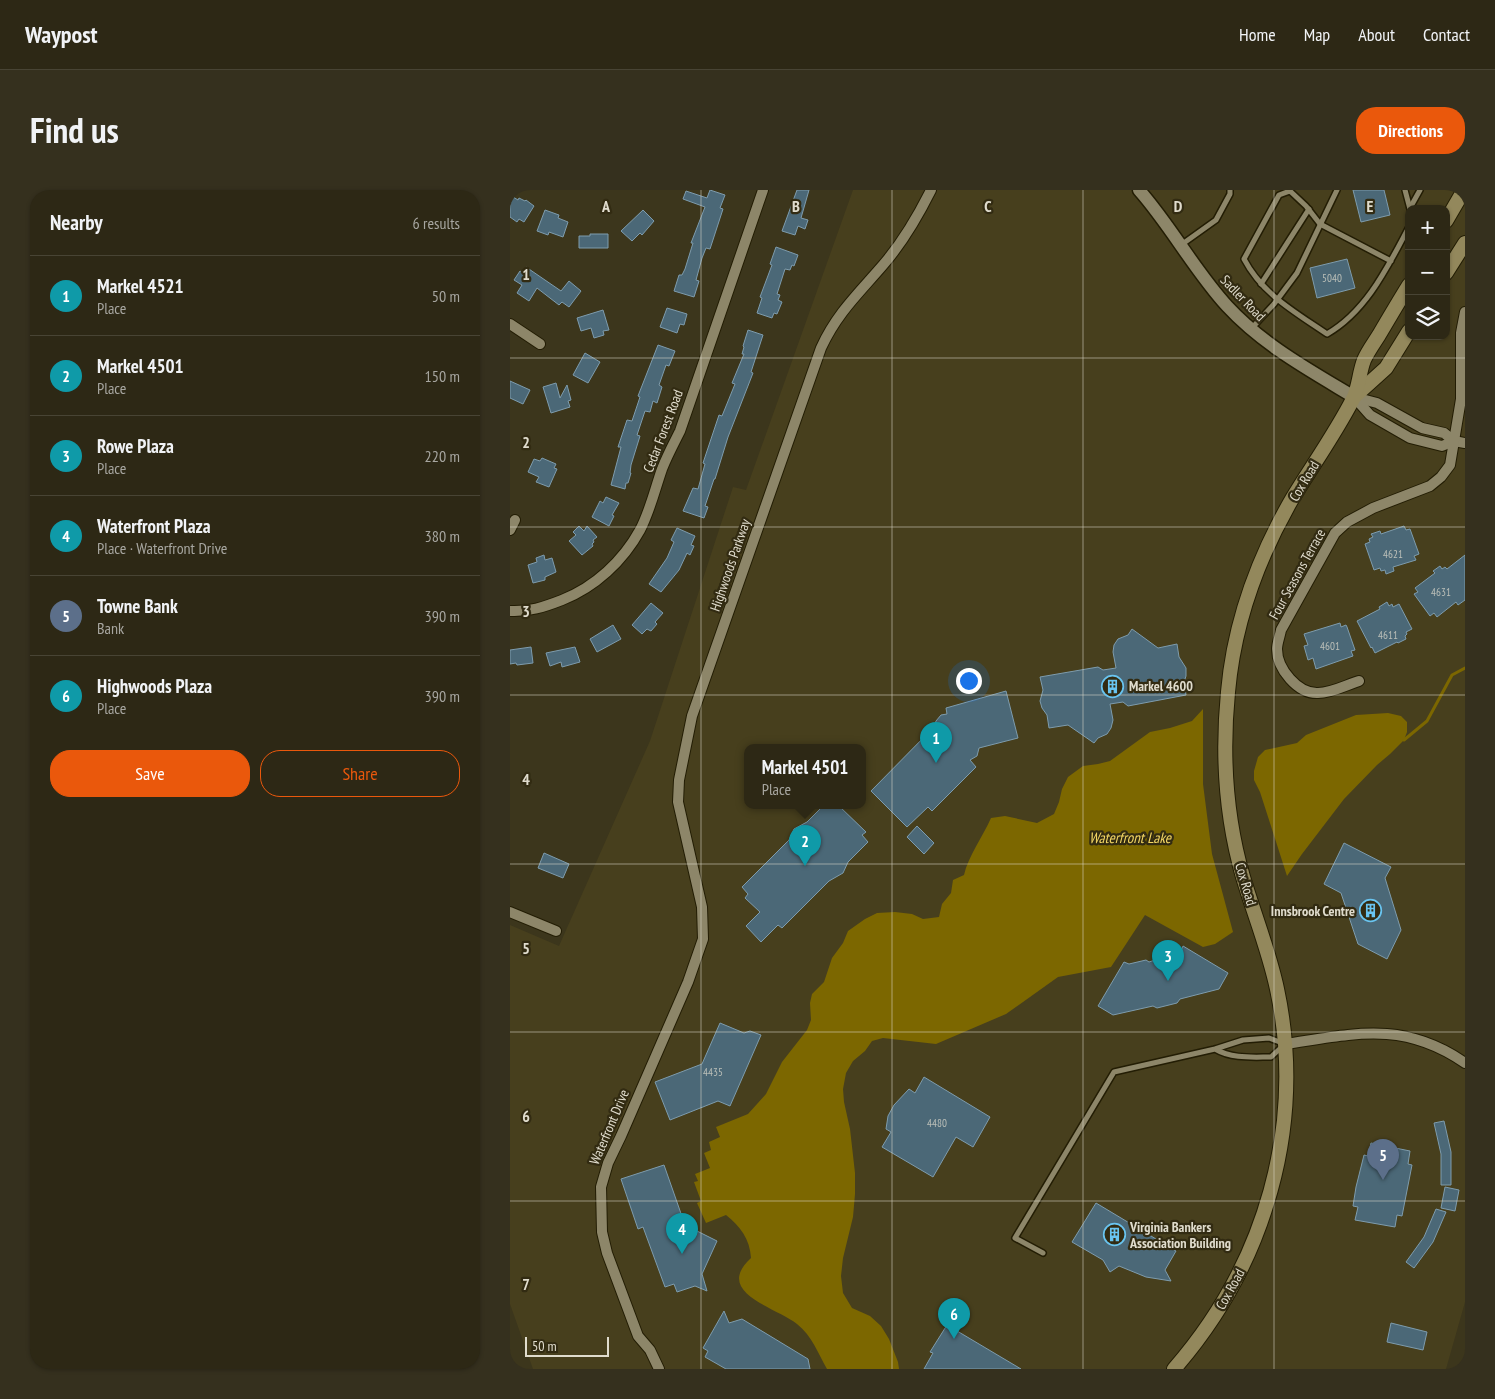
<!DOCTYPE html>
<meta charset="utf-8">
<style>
body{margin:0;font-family:"PT Sans Narrow",sans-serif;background:#35301e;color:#f1f3f6}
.controls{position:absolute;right:15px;top:15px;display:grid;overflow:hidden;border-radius:10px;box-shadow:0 1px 4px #0004}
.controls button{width:45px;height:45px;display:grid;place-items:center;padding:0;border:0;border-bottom:1px solid #484434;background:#2d2815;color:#f1f3f6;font:25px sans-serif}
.scale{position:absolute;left:15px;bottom:12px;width:84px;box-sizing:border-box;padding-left:5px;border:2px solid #e0dccd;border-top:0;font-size:14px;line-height:18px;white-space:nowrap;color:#e0dccd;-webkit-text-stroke:4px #322b12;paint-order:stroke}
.you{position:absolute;left:458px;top:490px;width:18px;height:18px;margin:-12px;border:4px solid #fff;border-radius:50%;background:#1a73e8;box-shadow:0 0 0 8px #1a73e833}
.badge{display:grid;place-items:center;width:32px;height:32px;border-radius:50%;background:#ea580c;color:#fff;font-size:16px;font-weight:700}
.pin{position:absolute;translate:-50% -41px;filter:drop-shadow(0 1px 2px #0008)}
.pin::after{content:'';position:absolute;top:26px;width:18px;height:15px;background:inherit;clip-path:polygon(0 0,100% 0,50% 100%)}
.popup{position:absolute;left:234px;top:554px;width:122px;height:65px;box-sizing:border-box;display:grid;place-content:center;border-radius:10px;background:#2d2815;filter:drop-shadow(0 1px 4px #0005);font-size:16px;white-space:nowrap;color:#a7a6a0}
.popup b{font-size:19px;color:#f1f3f6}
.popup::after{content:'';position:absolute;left:50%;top:100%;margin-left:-10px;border:10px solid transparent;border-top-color:#2d2815}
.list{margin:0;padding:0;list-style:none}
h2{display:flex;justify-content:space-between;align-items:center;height:65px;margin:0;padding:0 20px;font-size:21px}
h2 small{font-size:16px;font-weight:400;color:#a7a6a0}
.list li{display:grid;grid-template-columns:32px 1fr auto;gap:15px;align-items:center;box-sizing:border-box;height:80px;padding:0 20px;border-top:1px solid #484434}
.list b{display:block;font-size:19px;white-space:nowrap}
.list p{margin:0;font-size:16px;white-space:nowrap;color:#a7a6a0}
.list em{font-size:16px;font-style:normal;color:#a7a6a0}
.actions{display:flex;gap:10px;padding:15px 20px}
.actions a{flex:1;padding:11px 0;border:1px solid #ea580c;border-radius:20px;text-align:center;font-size:18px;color:#ea580c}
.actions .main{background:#ea580c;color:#fff}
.icon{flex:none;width:28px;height:28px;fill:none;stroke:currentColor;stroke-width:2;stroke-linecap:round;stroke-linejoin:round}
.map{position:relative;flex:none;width:955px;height:1179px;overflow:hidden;border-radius:20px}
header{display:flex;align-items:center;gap:30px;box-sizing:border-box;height:70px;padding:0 25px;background:#2d2815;border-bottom:1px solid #484434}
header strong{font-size:24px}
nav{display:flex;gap:28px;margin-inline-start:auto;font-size:18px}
.intro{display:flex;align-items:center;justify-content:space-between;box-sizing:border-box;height:120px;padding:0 30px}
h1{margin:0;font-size:35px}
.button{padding:12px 22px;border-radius:20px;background:#ea580c;color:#fff;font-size:18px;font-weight:700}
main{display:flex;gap:30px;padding:0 30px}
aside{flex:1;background:#2d2815;border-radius:20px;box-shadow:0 1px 4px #0004}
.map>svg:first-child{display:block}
</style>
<header>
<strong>Waypost</strong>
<nav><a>Home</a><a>Map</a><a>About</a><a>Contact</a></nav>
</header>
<div class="intro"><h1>Find us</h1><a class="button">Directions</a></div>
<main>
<aside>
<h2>Nearby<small>6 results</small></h2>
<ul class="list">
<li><span class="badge" style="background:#0f9aa8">1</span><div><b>Markel 4521</b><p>Place</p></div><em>50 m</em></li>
<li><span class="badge" style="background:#0f9aa8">2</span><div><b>Markel 4501</b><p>Place</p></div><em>150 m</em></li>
<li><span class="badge" style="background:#0f9aa8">3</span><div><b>Rowe Plaza</b><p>Place</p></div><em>220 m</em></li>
<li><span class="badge" style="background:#0f9aa8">4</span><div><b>Waterfront Plaza</b><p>Place · Waterfront Drive</p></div><em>380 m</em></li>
<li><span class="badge" style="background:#5c6f8a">5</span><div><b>Towne Bank</b><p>Bank</p></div><em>390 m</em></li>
<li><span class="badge" style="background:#0f9aa8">6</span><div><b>Highwoods Plaza</b><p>Place</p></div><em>390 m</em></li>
</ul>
<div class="actions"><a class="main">Save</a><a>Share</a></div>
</aside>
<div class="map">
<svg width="955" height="1179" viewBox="0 0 955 1179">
<rect width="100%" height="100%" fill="#3c361c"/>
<path fill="#473f1d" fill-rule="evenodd" d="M 343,0 L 955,0 L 955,1112 L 936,1179 L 23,1179 L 0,1114 L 0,735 L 49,756 L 140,551 L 223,297 L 236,300 ZM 899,19 L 936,19 L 936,146 L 899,146 ZM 238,557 L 352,557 L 352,615 L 238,615 Z"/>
<g fill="#7c6700">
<path d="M 693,519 L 693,594 L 702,664 L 723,742 L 705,754 L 693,757 L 635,725 L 601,777 L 548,787 L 496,824 L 426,854 L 373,848 L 362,851 L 355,861 L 343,871 L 336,883 L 333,899 L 334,912 L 340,939 L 345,983 L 345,1004 L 343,1027 L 333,1068 L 331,1086 L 333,1103 L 342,1118 L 360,1126 L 371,1136 L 379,1149 L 388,1172 L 389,1179 L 317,1179 C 308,1163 302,1146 287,1134 C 266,1117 203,1103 241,1068 C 240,1049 230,1036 216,1025 L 196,1033 L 187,1013 L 191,1011 L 184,992 L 188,991 L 185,984 L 200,978 L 194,963 L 201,960 L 199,952 L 210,947 L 206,937 L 238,924 L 256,904 L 272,872 L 297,840 L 301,830 L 300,813 L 302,804 L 314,792 L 322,768 L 333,753 L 338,741 L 355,729 L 367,723 L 385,722 L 402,724 L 413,729 L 429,727 L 432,714 L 441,703 L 443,690 L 454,685 C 458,667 473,646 481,628 L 495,626 L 527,633 L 544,624 L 549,612 L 552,599 L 558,587 L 573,576 L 588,574 L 600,571 L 640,542 L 660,538 L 682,531 Z"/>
<path d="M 878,523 L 891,526 L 897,532 L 897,542 L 894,550 L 880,564 L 867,575 L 834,609 L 792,664 L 777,686 L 750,602 L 744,590 L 744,581 L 748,567 L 755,560 L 787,553 L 796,545 L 846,525 Z"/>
</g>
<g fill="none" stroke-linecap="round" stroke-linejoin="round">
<path stroke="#7c6700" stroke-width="3" d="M 894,550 L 917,531 L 942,485 L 955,478"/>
</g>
<g fill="#4b6877" stroke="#7e9cad">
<path d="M 200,0 L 215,5 L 210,18 L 213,19 L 200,59 L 196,58 L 192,68 L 186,90 L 189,91 L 184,107 L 164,101 L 169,85 L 172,85 L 175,79 L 183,53 L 181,53 L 195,17 L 173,9 L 176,1 L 197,8 Z"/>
<path d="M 287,0 L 299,0 L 291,28 L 298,30 L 295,39 L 288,36 L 285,45 L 272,41 Z"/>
<path d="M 843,0 L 874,0 L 880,25 L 851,32 Z"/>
<path d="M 0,5 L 8,10 L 9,8 L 15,11 L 16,10 L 24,16 L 14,32 L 9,29 L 7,32 L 0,27 Z"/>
<path d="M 35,20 L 49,25 L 48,28 L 58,32 L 53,47 L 39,42 L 38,45 L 27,41 Z"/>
<path d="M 133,20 L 144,31 L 132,45 L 130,43 L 122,51 L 111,41 Z"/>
<path d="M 80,44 L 98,44 L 98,58 L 69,58 L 69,46 L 80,46 Z"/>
<path d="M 266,57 L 288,65 L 284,76 L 282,75 L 280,80 L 275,79 L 267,104 L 270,105 L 268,110 L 272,112 L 267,124 L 264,123 L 262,128 L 247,123 L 252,108 L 250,107 L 262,75 L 260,74 Z"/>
<path d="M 837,69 L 845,98 L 807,108 L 800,78 Z"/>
<path d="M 16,77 L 51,101 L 59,91 L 71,101 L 59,117 L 52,112 L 49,115 L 27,98 L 19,111 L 7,103 L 12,95 L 4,90 L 10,81 L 13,83 Z"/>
<path d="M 157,118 L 177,124 L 174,135 L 170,134 L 167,143 L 150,137 Z"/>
<path d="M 93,120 L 99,140 L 93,141 L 94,145 L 84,148 L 81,138 L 71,141 L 67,128 Z"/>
<path d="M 238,140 L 253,145 L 241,182 L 243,183 L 218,247 L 205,289 L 204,289 L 195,316 L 198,317 L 194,328 L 173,321 L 183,298 L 188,299 L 195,274 L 193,273 L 209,225 L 212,226 L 225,194 L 222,193 L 234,164 L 232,164 L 234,157 L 233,156 Z"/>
<path d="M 148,155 L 165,161 L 159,176 L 156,175 L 149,195 L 152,197 L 147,213 L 143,211 L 140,222 L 135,221 L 127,245 L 130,246 L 121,275 L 120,283 L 121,283 L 118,293 L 116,293 L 115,299 L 101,295 L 111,257 L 108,257 L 117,230 L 122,231 L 130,207 L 128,206 Z"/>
<path d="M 75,163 L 90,172 L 78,193 L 63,185 Z"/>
<path d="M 0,191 L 20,200 L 13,214 L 0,208 Z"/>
<path d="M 46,193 L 50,208 L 57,195 L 61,210 L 58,211 L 60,217 L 41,223 L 33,197 Z"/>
<path d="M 32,268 L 46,274 L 44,278 L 47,279 L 39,297 L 26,292 L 29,287 L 18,282 L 24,269 L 30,271 Z"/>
<path d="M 96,307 L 109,313 L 102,325 L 104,326 L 99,336 L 82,327 L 90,311 L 93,313 Z"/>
<path d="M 69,336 L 74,341 L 77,336 L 87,347 L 83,350 L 84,352 L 82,354 L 83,356 L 72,365 L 59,351 L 66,345 L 63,342 Z"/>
<path d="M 894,336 L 896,340 L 900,339 L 909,364 L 904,366 L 906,370 L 883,377 L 884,381 L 876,384 L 875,380 L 871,381 L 870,378 L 864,380 L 855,354 L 860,352 L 859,349 L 863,347 L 861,344 L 870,341 L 871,344 Z"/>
<path d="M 167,338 L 185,346 L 181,355 L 184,356 L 180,365 L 177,363 L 169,380 L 151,402 L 139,394 L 157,368 L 164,352 L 161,350 Z"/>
<path d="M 34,365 L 35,370 L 42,368 L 46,382 L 35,387 L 35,390 L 23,393 L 18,375 L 27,372 L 26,368 Z"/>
<path d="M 955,365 L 955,410 L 948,415 L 946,412 L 927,427 L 924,423 L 920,426 L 904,404 L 908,402 L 905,398 L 925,383 L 923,381 L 930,376 L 932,379 L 935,377 L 937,379 Z"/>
<path d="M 877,412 L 879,416 L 882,414 L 883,417 L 889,414 L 902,439 L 896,442 L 897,444 L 895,446 L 896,449 L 888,453 L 887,452 L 865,463 L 862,457 L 861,458 L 847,431 L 870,419 L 869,417 Z"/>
<path d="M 141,413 L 153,423 L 145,432 L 147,434 L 141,441 L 137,439 L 132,444 L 122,435 Z"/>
<path d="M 830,433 L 831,437 L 836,435 L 837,437 L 845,460 L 841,461 L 843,466 L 806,479 L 803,468 L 798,470 L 794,456 L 798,455 L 794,444 Z"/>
<path d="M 103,435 L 111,449 L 87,462 L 80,449 Z"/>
<path d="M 622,439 L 648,458 L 667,454 L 669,467 L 676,478 L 676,486 L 674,492 L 676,505 L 618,516 L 613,512 L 600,514 L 603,530 L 601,538 L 597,544 L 588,548 L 584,553 L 558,535 L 539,538 L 537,525 L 532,518 L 530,511 L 533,500 L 530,487 L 588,477 L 593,480 L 606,478 L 603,462 L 604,455 L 608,449 L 618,445 Z"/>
<path d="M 21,457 L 23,473 L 7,475 L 6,473 L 0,474 L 0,460 Z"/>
<path d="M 65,457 L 70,472 L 52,477 L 51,472 L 40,476 L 36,463 Z"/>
<path d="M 496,501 L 508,548 L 469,558 L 467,566 L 460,570 L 466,577 L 422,621 L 418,617 L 397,637 L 361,601 L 424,537 L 426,531 L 431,525 L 437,524 L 436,518 Z"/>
<path d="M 314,615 L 328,615 L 356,642 L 352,645 L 358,652 L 338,672 L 333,683 L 319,691 L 272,738 L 268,735 L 251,752 L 236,736 L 250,722 L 235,708 L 238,704 L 232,697 L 279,650 L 284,639 L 297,632 Z"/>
<path d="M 407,636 L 424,653 L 414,664 L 397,647 Z"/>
<path d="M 834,653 L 881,677 L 875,688 L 891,740 L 877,769 L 848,754 L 831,703 L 814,694 Z"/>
<path d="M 34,663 L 59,674 L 53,688 L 28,678 Z"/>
<path d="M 673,756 L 718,783 L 709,799 L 670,809 L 667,813 L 647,818 L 643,816 L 603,825 L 588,816 L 614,772 L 619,774 L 636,770 L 639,772 L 651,768 L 653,766 L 671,761 Z"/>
<path d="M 210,833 L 234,843 L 240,841 L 251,845 L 220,916 L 208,911 L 160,930 L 145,892 L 192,874 Z"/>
<path d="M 414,887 L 480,927 L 463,957 L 446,947 L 423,987 L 372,957 L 381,942 L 376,939 L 378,926 L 384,915 L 399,899 L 405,903 Z"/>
<path d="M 934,931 L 941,962 L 941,995 L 931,995 L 931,964 L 924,933 Z"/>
<path d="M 861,953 L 900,961 L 898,974 L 902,975 L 892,1026 L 887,1025 L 885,1037 L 845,1030 L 848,1017 L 843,1016 L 846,997 L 854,965 L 858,966 Z"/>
<path d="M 154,975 L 175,1035 L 207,1051 L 192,1084 L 197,1101 L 185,1096 L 167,1102 L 164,1094 L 155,1097 L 133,1037 L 128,1039 L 111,989 Z"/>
<path d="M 935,997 L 949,1000 L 945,1021 L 931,1018 Z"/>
<path d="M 586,1013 L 666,1061 L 655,1080 L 661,1091 L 636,1087 L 609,1076 L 600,1082 L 593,1070 L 562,1052 Z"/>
<path d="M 926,1019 L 936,1022 L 923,1052 L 904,1078 L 896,1072 L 914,1047 Z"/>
<path d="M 214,1121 L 219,1133 L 232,1129 L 298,1169 L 300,1179 L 216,1179 L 195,1167 L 198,1161 L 193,1158 Z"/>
<path d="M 881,1133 L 917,1142 L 913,1160 L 877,1152 Z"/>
<path d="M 437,1135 L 511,1179 L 414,1179 L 423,1163 L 420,1162 Z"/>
</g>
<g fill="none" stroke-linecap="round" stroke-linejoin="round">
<defs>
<g id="service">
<path d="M 895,0 L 900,19"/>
<path d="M 900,18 L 910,0"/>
<path d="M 671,55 L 706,30 L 720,4 L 720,0"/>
<path d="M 881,71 L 810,34 L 796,16 L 780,1 L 769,5 L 734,69 C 753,105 785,122 817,144 C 857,121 878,76 899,37"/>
<path d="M 751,94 L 799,19"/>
<path d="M 741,139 L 764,114 L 787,83 L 827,0"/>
<path d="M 533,1063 L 505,1048 L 604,882 L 705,859 L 733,850 L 759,848 L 775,854 L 761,867 C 742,867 722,869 705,859"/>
</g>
<g id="minor">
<path d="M 0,134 L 30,154"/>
<path d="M 844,207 L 867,213 L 912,238 L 934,243 L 944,251 L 955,253"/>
<path d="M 844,207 L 860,225 L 900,248 L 932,256 L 944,251"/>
<path d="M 0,340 L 5,330"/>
<path d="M 0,421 C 19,422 34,417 52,410 C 85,397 113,371 130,340 C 140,321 145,299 152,279 C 157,266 164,253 170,241 L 253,0"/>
<path d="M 849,491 C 836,495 822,503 808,503 C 788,504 767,479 767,459 C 767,453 770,446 771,440 L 825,343 L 837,332 L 863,318 L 920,296 L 931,287 L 940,275 L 951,209 L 951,143 L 955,122"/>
<path d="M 0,722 L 46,741"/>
<path d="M 775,854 C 844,844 893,830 955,873"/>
<path d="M 149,1179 L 140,1160 L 128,1146 L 97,1063 L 92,1042 L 91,997 L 98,973 L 111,946 L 178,792 L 193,749 L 192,717 L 168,612 L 169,590 L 182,526 L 311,158 C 327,123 349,103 373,75 C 393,52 408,26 421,0"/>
</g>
<path id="tertiary" d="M 629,0 C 661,36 684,80 717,116 C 753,155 799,180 844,207"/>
<g id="secondary">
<path d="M 936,31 L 954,0"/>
<path d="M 936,83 L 955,53"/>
<path d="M 845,206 L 876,178 L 899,141"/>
<path d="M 664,1179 C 755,1075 796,935 767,799 C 759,761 744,724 733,687 C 716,628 712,563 718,502 C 724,434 748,368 782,309 C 802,276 825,244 843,209 C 849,197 849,183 854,170 C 858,161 864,153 869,145 C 879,128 889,111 899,95"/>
</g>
</defs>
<use href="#service" stroke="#231d04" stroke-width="8"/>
<use href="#minor" stroke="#231d04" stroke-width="12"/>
<use href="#tertiary" stroke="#231d04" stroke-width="15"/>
<use href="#secondary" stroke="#231d04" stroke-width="16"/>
<use href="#service" stroke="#8d8669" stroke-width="5"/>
<use href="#minor" stroke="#8d8669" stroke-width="10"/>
<use href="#tertiary" stroke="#8d8669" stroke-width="12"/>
<use href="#secondary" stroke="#93885c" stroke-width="14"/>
</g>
<path fill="none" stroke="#e0dccd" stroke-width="1" stroke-opacity="0.55" d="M 191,0 L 191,1179M 382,0 L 382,1179M 573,0 L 573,1179M 764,0 L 764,1179M 0,168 L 955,168M 0,337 L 955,337M 0,505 L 955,505M 0,674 L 955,674M 0,842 L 955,842M 0,1011 L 955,1011"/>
<defs>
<symbol id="building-ring" viewBox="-11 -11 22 22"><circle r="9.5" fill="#322b12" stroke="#69c4f0" stroke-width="1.5"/><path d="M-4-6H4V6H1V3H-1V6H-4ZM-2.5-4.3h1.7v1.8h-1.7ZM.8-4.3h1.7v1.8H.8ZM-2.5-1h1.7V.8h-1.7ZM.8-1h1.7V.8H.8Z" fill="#69c4f0"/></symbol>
</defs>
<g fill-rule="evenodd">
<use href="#building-ring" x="590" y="484" width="25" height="25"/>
<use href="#building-ring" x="848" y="708" width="25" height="25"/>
<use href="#building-ring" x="592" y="1032" width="25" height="25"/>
</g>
<g text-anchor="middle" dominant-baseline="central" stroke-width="4.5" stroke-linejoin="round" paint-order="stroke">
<g font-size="11" fill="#bbbfb8">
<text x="822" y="88">5040</text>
<text x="883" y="364">4621</text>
<text x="931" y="402">4631</text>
<text x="878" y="445">4611</text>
<text x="820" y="456">4601</text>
<text x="203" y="882">4435</text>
<text x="427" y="933">4480</text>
</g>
<g font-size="14" fill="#e0dccd" stroke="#322b12">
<text transform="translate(733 108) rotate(46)">Sadler Road</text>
<text transform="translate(153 241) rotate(-69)">Cedar Forest Road</text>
<text transform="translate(794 291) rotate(-59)">Cox Road</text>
<text transform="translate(220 375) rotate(-71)">Highwoods Parkway</text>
<text transform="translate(787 384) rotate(-61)">Four Seasons Terrace</text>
<text transform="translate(736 694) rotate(74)">Cox Road</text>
<text transform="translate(99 937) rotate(-67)">Waterfront Drive</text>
<text transform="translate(720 1099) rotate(-61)">Cox Road</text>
</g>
<g font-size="14" font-weight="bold" fill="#e0dccd" stroke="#322b12" text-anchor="start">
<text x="619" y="496">Markel 4600</text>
<text x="845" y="721" text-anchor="end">Innsbrook Centre</text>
<text x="620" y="1037">Virginia Bankers<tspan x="620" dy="16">Association Building</tspan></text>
</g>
<g font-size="15" font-style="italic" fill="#f3d664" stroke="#322b12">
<text x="620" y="647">Waterfront Lake</text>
</g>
</g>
<g font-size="16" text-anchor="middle" font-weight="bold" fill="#e0dccd" stroke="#322b12" stroke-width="4.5" stroke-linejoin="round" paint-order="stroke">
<text x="96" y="22">A</text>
<text x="286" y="22">B</text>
<text x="478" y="22">C</text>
<text x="668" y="22">D</text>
<text x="860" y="22">E</text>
<text x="16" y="90">1</text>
<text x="16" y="258">2</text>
<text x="16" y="427">3</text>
<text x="16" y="595">4</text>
<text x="16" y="764">5</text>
<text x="16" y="932">6</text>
<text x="16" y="1100">7</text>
</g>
</svg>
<div class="controls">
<button>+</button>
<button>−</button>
<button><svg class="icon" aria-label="layers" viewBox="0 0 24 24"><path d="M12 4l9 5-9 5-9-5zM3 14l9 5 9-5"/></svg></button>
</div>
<div class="scale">50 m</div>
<div class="you"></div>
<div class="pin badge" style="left:426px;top:573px;background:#0f9aa8">1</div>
<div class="pin badge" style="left:295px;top:676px;background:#0f9aa8">2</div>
<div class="popup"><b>Markel 4501</b>Place</div>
<div class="pin badge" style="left:658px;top:791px;background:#0f9aa8">3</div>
<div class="pin badge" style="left:172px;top:1064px;background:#0f9aa8">4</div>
<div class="pin badge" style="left:873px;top:990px;background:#5c6f8a">5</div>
<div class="pin badge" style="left:444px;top:1149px;background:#0f9aa8">6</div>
</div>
</main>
